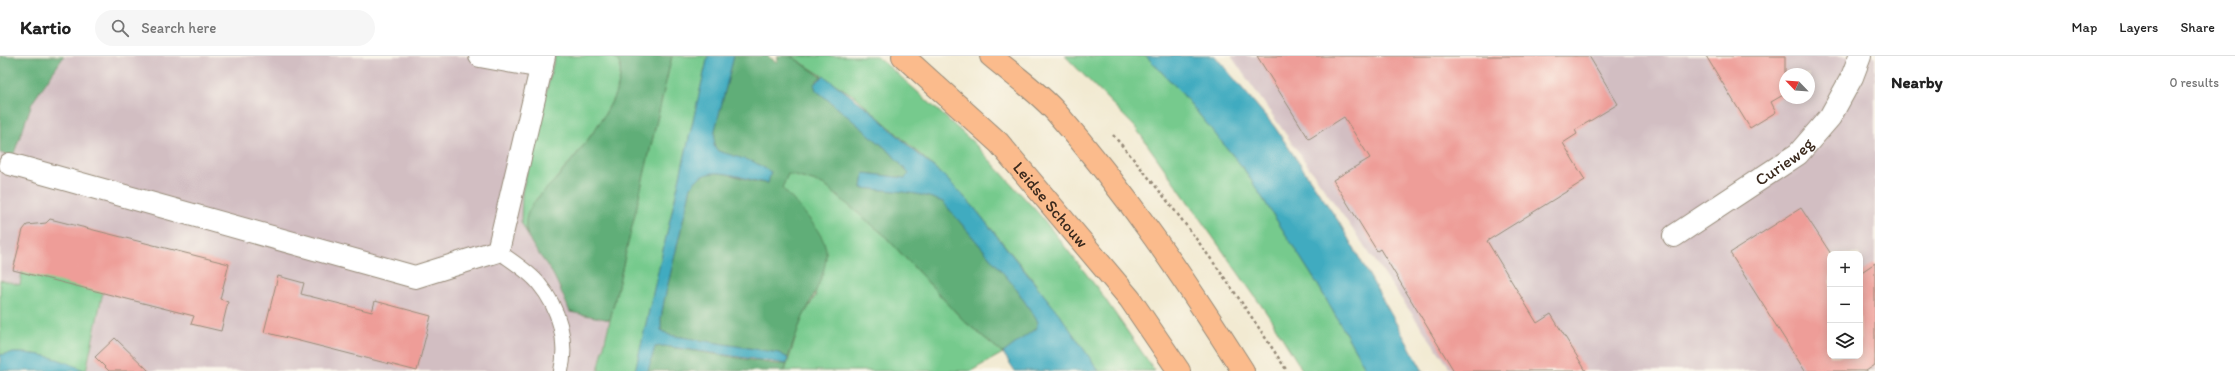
<!DOCTYPE html>
<meta charset="utf-8">
<style>
body{margin:0;font-family:Itim,sans-serif;background:#f6f6f6;color:#222}
.controls{position:absolute;right:12px;bottom:12px;display:grid;overflow:hidden;border-radius:8px;box-shadow:0 2px 10px #0003}
.controls button{width:36px;height:36px;display:grid;place-items:center;padding:0;border:0;border-bottom:1px solid #e0e0e0;background:#fff;color:#222;font:20px sans-serif}
.compass{position:absolute;left:1779px;top:12px;width:36px;height:36px;border-radius:50%;background:#fff;box-shadow:0 2px 10px #0003;rotate:295deg}
.list{margin:0;padding:0;list-style:none}
h2{display:flex;justify-content:space-between;align-items:center;height:52px;margin:0;padding:0 16px;font-size:17px}
h2 small{font-size:13px;font-weight:400;color:#767676}
.icon{flex:none;width:22px;height:22px;fill:none;stroke:currentColor;stroke-width:2;stroke-linecap:round;stroke-linejoin:round}
.map{position:relative;flex:none;width:1875px;height:315px;overflow:hidden}
header{display:flex;align-items:center;gap:24px;box-sizing:border-box;height:56px;padding:0 20px;background:#fff;border-bottom:1px solid #e0e0e0}
header strong{font-size:19px}
nav{display:flex;gap:22px;margin-inline-start:auto;font-size:14px}
.search{width:280px;height:36px;background:#f6f6f6;display:flex;align-items:center;gap:10px;box-sizing:border-box;padding:0 14px;border-radius:22px;color:#767676;font-size:15px}
main{display:flex}
aside{flex:1;background:#fff}
.map>svg:first-child{display:block}
</style>
<header>
<strong>Kartio</strong>
<div class="search"><svg class="icon" aria-label="search" viewBox="0 0 24 24"><circle cx="10" cy="10" r="6"/><path d="M15 15l6 6"/></svg>Search here</div>
<nav><a>Map</a><a>Layers</a><a>Share</a></nav>
</header>
<main>
<div class="map">
<svg width="1875" height="315" viewBox="0 0 1875 315">
<rect width="100%" height="100%" fill="#fbf7ec"/>
<filter id="ink" filterUnits="userSpaceOnUse"><feTurbulence type="fractalNoise" baseFrequency=".025" numOctaves="2"/><feDisplacementMap in="SourceGraphic" scale="8" xChannelSelector="R" yChannelSelector="G"/><feConvolveMatrix kernelMatrix="1 2 1 2 8 2 1 2 1" color-interpolation-filters="sRGB"/></filter>
<filter id="wash" filterUnits="userSpaceOnUse"><feTurbulence type="fractalNoise" baseFrequency=".012" numOctaves="4" result="noise"/><feDisplacementMap in="SourceGraphic" scale="16" xChannelSelector="R" yChannelSelector="G"/><feGaussianBlur stdDeviation="0.9" result="paint"/><feColorMatrix in="noise" values="0 0 0 0 0 0 0 0 0 0 0 0 0 0 0 0 0 1.4 0 .05"/><feComposite in="paint" operator="in"/></filter>
<g filter="url(#wash)">
<rect width="100%" height="100%" fill="#f2ead2"/>
<g fill="#d2bec2" fill-rule="evenodd">
<path d="M 0,0 L 672,0 L 598,315 L 0,315 Z"/>
<path d="M 1231,0 L 1875,0 L 1875,315 L 1452,315 ZM 1785,18 L 1809,18 L 1809,42 L 1785,42 ZM 1830,198 L 1860,198 L 1860,300 L 1830,300 Z"/>
</g>
<g fill="#76ca8d" stroke="#587a56">
<path d="M 555,0 L 614,0 C 616,3 620,7 620,10 C 626,42 574,102 554,125 C 547,133 534,143 530,153 C 527,161 526,171 528,180 L 521,165 L 522,136 Z"/>
<path d="M 672,0 L 708,0 L 635,315 L 598,315 Z"/>
<path d="M 791,0 L 876,0 L 901,21 L 975,88 L 1040,159 L 1098,233 L 1155,315 L 1099,315 L 1032,223 L 972,149 L 944,120 L 856,41 Z"/>
<path d="M 1065,0 L 1146,0 L 1179,34 L 1244,113 L 1318,229 L 1367,315 L 1303,315 L 1268,259 L 1135,71 Z"/>
<path d="M 788,117 L 823,128 L 883,178 L 964,265 L 1003,297 L 971,315 L 785,315 L 802,262 L 816,239 L 782,132 Z"/>
<path d="M 22,216 L 105,226 L 86,315 C 57,302 32,293 0,299 L 0,224 L 20,229 Z"/>
</g>
<g fill="#60ae78" stroke="#4e6c4b">
<path d="M 0,0 L 64,0 L 32,47 L 13,100 L 0,97 Z"/>
<path d="M 614,0 L 672,0 L 610,264 L 570,256 C 565,244 560,232 554,220 C 545,203 523,185 526,164 C 528,148 546,134 557,122 C 576,100 626,41 620,10 C 620,7 616,3 614,0 Z"/>
<path d="M 734,0 L 767,0 L 777,6 L 778,0 L 791,0 L 822,21 L 817,24 L 816,34 L 890,96 L 909,118 L 905,122 L 864,117 L 862,132 C 889,135 918,135 943,146 L 1015,231 L 1038,266 L 1035,273 L 1003,297 L 964,265 L 883,178 L 823,128 L 788,118 L 782,132 C 795,146 819,171 825,189 C 831,210 812,243 803,261 C 797,274 793,289 788,302 L 779,297 L 669,279 L 661,274 L 661,262 L 664,245 L 691,131 C 709,102 742,127 768,127 L 771,116 L 718,95 L 714,90 L 715,74 Z"/>
<path d="M 664,290 L 775,308 L 787,308 L 785,315 L 648,315 L 655,291 Z"/>
</g>
<g fill="#40abc0" stroke="#3e6a6f">
<path d="M 708,0 L 734,0 L 715,74 L 714,90 L 718,95 L 754,106 L 771,116 L 768,127 C 743,125 708,103 691,131 L 664,245 L 661,262 L 661,274 L 669,279 L 779,297 L 788,302 L 787,308 L 664,290 L 655,291 L 648,315 L 635,315 Z"/>
<path d="M 1146,0 L 1215,0 L 1274,70 L 1339,166 L 1423,315 L 1367,315 L 1318,229 L 1244,113 L 1179,34 Z"/>
<path d="M 824,20 L 870,54 L 911,92 L 944,120 L 972,149 L 1060,259 L 1099,315 L 1015,315 L 1003,297 L 1035,273 L 1038,266 L 1015,231 L 943,146 C 918,135 889,135 862,132 L 864,117 L 905,122 L 909,118 L 890,96 L 816,34 L 814,28 Z"/>
<path d="M 10,297 C 38,296 61,302 85,315 L 0,315 L 0,299 Z"/>
</g>
<g id="blocks">
<g fill="#ee9d98">
<path d="M 1257,0 L 1589,0 L 1618,48 L 1575,74 L 1577,78 L 1563,87 L 1585,124 L 1487,185 L 1537,267 L 1551,258 L 1586,315 L 1454,315 L 1380,193 L 1377,195 L 1333,124 L 1370,102 L 1344,61 L 1309,83 Z"/>
<path d="M 1706,0 L 1785,0 L 1785,38 L 1771,46 L 1776,56 L 1750,72 Z"/>
<path d="M 1801,152 L 1831,198 L 1830,300 L 1860,300 L 1860,217 L 1875,207 L 1875,309 L 1866,315 L 1805,315 L 1730,197 Z"/>
<path d="M 50,163 L 229,208 L 220,243 L 228,246 L 221,275 L 191,268 L 194,260 L 13,214 L 23,174 L 27,169 L 46,167 Z"/>
<path d="M 278,220 L 304,227 L 301,238 L 372,256 L 375,245 L 431,260 L 417,315 L 264,276 Z"/>
<path d="M 115,282 L 149,315 L 109,315 L 95,301 Z"/>
</g>
</g>
</g>
<g filter="url(#ink)">
<use href="#blocks" fill-opacity="0" stroke="#968a78" stroke-width="1"/>
<g fill="none" stroke-linecap="round" stroke-linejoin="round">
<defs>
<path id="lane" d="M 498,195 C 510,204 530,216 539,228 C 559,252 568,285 561,315"/>
<g id="street">
<path d="M 480,0 L 542,11"/>
<path d="M 10,108 L 415,221 L 498,195 L 544,0"/>
<path id="s1" d="M 1674,180 L 1798,98 L 1830,61 L 1852,21 L 1860,0"/>
</g>
<g id="primary">
<path id="s2" d="M 903,0 L 999,87 L 1130,243 L 1179,315"/>
<path d="M 991,0 C 1012,18 1037,35 1055,55 C 1126,136 1186,225 1243,315"/>
</g>
</defs>
<use href="#lane" stroke="#968a78" stroke-width="16"/>
<use href="#street" stroke="#968a78" stroke-width="24"/>
<use href="#primary" stroke="#968a78" stroke-width="24"/>
<path stroke="#968a78" stroke-width="2.5" stroke-dasharray="3 3" stroke-linecap="butt" d="M 1113,79 C 1177,153 1234,232 1287,315"/>
<use href="#lane" stroke="#fff" stroke-width="14"/>
<use href="#street" stroke="#fff" stroke-width="22"/>
<use href="#primary" stroke="#fbbb8c" stroke-width="22"/>
</g>
</g>
<g text-anchor="middle" dominant-baseline="central" stroke-width="4" stroke-linejoin="round" paint-order="stroke">
<g font-size="17" fill="#3b2a1e" stroke="#fbf7ec">
<text stroke="none"><textPath href="#s1" startOffset="133">Curieweg</textPath></text>
<text stroke="none"><textPath href="#s2" startOffset="210">Leidse Schouw</textPath></text>
</g>
</g>
</svg>
<div class="controls">
<button>+</button>
<button>−</button>
<button><svg class="icon" aria-label="layers" viewBox="0 0 24 24"><path d="M12 4l9 5-9 5-9-5zM3 14l9 5 9-5"/></svg></button>
</div>
<svg class="compass" viewBox="-18 -18 36 36"><path d="M0-13l5 13h-10z" fill="#e53935"/><path d="M0 13l5-13h-10z" fill="#767676"/></svg>
</div>
<aside>
<h2>Nearby<small>0 results</small></h2>
<ul class="list">
</ul>
</aside>
</main>
